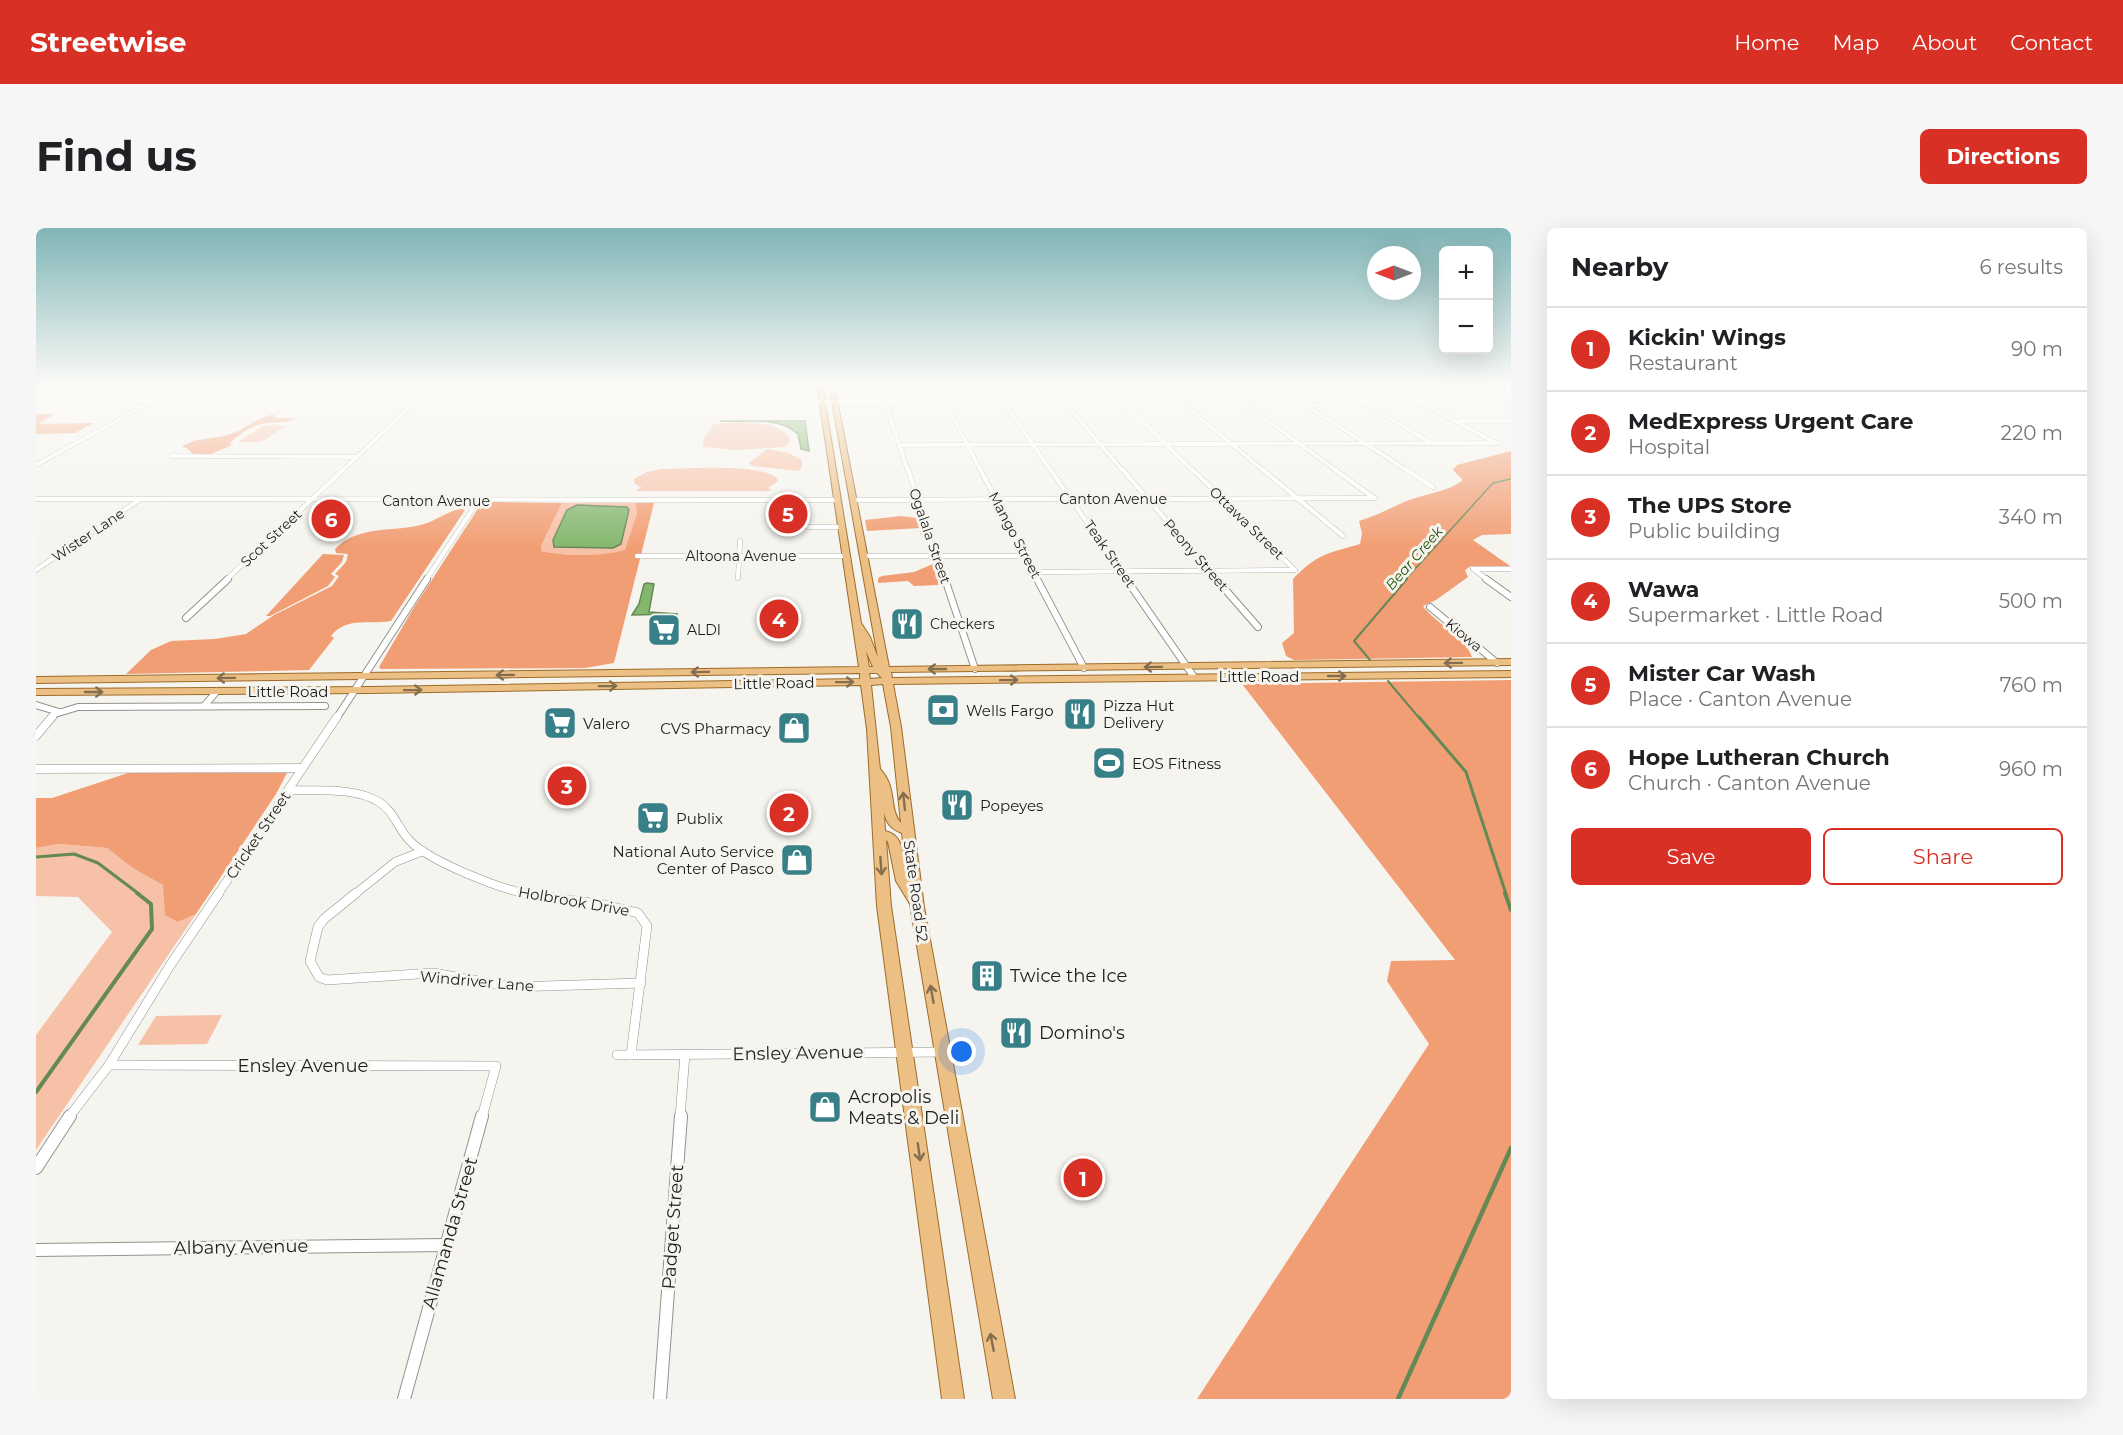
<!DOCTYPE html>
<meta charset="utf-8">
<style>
body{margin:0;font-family:Montserrat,sans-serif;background:#f6f6f6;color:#202124}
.controls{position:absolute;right:18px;top:18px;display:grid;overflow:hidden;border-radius:9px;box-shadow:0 6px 24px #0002}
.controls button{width:54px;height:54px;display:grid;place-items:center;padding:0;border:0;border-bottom:2px solid #e0e0e0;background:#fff;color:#202124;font:30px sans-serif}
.compass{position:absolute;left:1331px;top:18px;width:54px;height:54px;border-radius:50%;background:#fff;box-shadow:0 6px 24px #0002;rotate:270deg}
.you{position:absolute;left:926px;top:824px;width:21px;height:21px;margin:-15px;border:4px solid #fff;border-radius:50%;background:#1a73e8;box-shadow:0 0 0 9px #1a73e833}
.badge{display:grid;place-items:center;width:39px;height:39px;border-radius:50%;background:#d93025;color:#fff;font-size:20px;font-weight:700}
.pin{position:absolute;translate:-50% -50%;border:3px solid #fff;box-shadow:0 2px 6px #0006}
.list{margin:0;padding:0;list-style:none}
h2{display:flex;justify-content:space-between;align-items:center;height:78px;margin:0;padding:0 24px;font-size:26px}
h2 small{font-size:20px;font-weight:400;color:#757577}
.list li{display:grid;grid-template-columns:39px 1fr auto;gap:18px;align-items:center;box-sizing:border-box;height:84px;padding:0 24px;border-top:2px solid #e0e0e0}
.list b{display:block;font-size:22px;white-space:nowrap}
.list p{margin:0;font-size:20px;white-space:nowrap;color:#757577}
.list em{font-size:20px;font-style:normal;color:#757577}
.actions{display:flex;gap:12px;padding:18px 24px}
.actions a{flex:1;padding:14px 0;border:2px solid #d93025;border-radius:9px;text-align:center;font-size:21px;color:#d93025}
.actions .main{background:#d93025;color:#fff}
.map{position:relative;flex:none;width:1475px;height:1171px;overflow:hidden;border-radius:9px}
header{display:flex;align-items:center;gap:36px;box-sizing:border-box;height:84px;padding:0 30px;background:#d93025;color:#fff}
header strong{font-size:28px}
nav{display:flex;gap:33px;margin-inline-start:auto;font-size:21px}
.intro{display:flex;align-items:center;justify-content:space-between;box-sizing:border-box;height:144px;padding:0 36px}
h1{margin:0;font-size:42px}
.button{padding:15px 27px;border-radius:9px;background:#d93025;color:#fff;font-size:21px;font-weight:700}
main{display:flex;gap:36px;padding:0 36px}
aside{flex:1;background:#fff;border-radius:9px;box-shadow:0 6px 24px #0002}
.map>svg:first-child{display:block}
</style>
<header>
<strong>Streetwise</strong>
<nav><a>Home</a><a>Map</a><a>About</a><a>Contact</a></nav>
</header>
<div class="intro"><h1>Find us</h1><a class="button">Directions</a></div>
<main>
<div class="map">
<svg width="1475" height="1171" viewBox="0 0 1475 1171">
<rect width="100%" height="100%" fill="#f6f4ee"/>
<g fill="#f7c1a8">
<path d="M 686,195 C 702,194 752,192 754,214 L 749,219 L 700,222 L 667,219 L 668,210 L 678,196 Z"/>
<path d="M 228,197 L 250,198 L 225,214 L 202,214 Z"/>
<path d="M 731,221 L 753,225 L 766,232 L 766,239 L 763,243 L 716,238 L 713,235 Z"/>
<path d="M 626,241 C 646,241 735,234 742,253 L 732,260 L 735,261 L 734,263 L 600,263 L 601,261 L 606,260 L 599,256 L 598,251 L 611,244 Z"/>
<path d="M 526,275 L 599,275 L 601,285 L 589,323 C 565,329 530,328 505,323 L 505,318 Z"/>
<path d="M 23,616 L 71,620 L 98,641 L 127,657 L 142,694 L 160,686 L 0,922 L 0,807 L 76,704 L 42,669 L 0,668 L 0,620 Z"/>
<path d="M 186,787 L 171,816 L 102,817 L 120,788 Z"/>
</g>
<g fill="#f29e74">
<path d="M 0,186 L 19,186 L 2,196 L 58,195 L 39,205 L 0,206 Z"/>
<path d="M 235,187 L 239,187 L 239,190 L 260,190 C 250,196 243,194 232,195 C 218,196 204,205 194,215 L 196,217 L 173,227 L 158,227 L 151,220 L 146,219 C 157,210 178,211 192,207 C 208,203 219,190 235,187 Z"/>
<path d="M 1475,223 L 1475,306 L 1446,307 L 1437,312 L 1474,338 L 1435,338 L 1429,342 L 1432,349 L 1400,372 L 1387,378 C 1399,395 1430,410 1436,429 L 1258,432 L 1250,428 L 1246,415 L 1258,405 L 1257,351 C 1282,325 1291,326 1324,316 L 1326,305 L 1323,293 C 1339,288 1351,282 1366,275 C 1385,266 1411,265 1427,252 L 1417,242 L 1421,237 Z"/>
<path d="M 455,274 L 526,275 L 505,318 L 505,323 C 530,328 565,329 589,322 L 601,285 L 599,275 L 618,275 L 578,435 L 549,440 L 345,441 L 343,439 L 377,381 L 445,276 Z"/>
<path d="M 426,281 L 429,282 L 355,393 C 333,397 311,388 295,408 L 298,410 L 273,442 L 90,446 L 115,422 L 135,413 L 179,411 L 210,406 L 238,387 L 296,358 L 303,348 L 299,346 L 310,334 L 312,326 L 300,325 L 299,321 C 323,296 358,305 388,296 C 402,292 412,282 426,281 Z"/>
<path d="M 865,288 L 881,290 L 885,300 L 831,303 L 829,292 Z"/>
<path d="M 287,326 L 308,327 L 306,334 L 295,346 L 299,349 L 292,358 L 234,388 L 230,388 Z"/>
<path d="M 897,336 L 903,357 L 878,358 L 872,353 L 842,355 L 842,350 L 846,348 L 878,344 Z"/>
<path d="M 1475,452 L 1475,1171 L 1161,1171 L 1393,816 L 1351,753 L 1355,733 L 1419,732 L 1206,456 Z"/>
<path d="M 92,545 L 251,545 L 240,566 L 160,686 L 142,694 L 129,687 L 127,657 L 98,641 L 71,620 L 23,616 L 0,620 L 0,570 L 16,570 Z"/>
</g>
<g fill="#84b76e" stroke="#658955" stroke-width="1.5">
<path d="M 684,193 L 769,193 L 773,223 L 765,221 L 762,206 C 742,187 709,195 684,193 Z"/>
<path d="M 541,277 L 591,279 L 593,282 L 585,316 L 577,320 L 518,319 L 517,312 L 531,282 Z"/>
<path d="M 611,355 L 618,356 L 613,384 L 642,386 L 596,387 L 603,376 L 608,356 Z"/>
</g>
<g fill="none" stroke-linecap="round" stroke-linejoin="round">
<path stroke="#658955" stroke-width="1.5" d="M 1369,352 L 1457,255 L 1475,251"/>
<g stroke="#658955" stroke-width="2">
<path d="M 1334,432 L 1318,413 L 1371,351"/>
<path d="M 1352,453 L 1384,491"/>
</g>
<g stroke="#658955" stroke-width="3">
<path d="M 1383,489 L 1430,544 L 1470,666"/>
<path d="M 0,629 L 38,626 L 62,635 L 103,666"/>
</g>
<g stroke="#658955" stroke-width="4">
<path d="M 1469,665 L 1475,682"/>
<path d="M 0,864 L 116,701 L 115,676 L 101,665"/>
</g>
<path stroke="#658955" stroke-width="4.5" d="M 1362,1171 L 1475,920"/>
<defs>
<g id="minor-far5">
<path d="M 848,156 L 849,174 L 872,243"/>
<path d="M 966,156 L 962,163 L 968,174 L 1015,243"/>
<path d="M 1288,156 L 1303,160 L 1395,215"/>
<path d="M 1423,156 L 1456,171"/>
<path d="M 47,172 L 81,156"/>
<path d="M 175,172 L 202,156"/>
<path d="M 1091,172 L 1475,173"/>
<path d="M 45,173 L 798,174"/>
<path d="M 291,173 L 314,156"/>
<path d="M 1086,173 L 1157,243"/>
<path d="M 469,174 L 483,156"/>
<path d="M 557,174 L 567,156"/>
<path d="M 909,174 L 945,243"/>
<path d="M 1028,174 L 1087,243"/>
<path d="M 1145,174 L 1228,243"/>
<path d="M 1206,174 L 1301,243"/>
<path d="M 1265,174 L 1372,243"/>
<path d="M 1383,174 L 1460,215"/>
<path d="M 1423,193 L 1475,193"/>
<path d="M 864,217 L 1462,215"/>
<path d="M 135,228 L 321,229"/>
<path d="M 0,237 L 115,174"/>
<path d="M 306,243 L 398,156"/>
</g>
<g id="minor-far4">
<path d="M 872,241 L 909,352"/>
<path d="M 944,241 L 1002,352"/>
<path d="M 1014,241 L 1091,352"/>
<path d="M 1086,241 L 1182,352"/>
<path d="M 1156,241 L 1259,342"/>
<path d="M 1226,241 L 1307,308"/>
<path d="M 1298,241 L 1338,270"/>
<path d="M 1369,241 L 1397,259"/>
<path d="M 0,271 L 801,272"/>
<path d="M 816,272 L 1339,270"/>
<path d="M 772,299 L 805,299"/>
<path d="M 601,328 L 809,328"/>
<path d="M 827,328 L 990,328"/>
<path d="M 1437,341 L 1452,352"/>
<path d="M 1437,341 L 1475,341"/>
<path d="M 0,342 L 103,272"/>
<path d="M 998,344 L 1259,342"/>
<path d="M 702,350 L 704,313"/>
<path d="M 190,352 L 308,241"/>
<path d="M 390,352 L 442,273"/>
</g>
<g id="minor-far3">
<path d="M 909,351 L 939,441"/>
<path d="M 1001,351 L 1048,440"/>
<path d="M 1090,351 L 1158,449"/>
<path d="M 1180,351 L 1222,399"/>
<path d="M 1450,351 L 1475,369"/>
<path d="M 1394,379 L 1461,435"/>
<path d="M 150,390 L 192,351"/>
<path d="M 0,477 L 23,484"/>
<path d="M 168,478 L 181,463"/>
<path d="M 15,491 L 19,486 L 42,479 L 289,478"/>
<path d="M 300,491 L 391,351"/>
</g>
<g id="minor-far2">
<path d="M 0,508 L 16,489"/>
<path d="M 0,541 L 267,540"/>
<path d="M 253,562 C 281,563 319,559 343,574 C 358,583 362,601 374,613 C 395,634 462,660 491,666"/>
<path d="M 182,666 L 301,489"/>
<path d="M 319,666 L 359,634 L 387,623"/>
</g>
<g id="minor-far1">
<path d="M 320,665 L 288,691 L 282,699 L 274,733 L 283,749 L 291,752 L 397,745 L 476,759 L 605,755"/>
<path d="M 484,665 L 569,677 L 602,685 L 611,698 L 595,827"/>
<path d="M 581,827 L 907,824"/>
<path d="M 73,837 L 460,838 L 446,889"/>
<path d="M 33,889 L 73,837 L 135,736 L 183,665"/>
<path d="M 644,889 L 649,826"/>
</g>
<g id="minor">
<path d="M 0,940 L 34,888"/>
<path d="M 0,1022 L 411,1017"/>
<path d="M 368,1171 L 446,888"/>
<path d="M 624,1171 L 645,888"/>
</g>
<path id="tertiary" d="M 798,174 L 1086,173 L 1140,164 L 1155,156"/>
<path id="primary" d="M 781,156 L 786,156 L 825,395 L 834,409 L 842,430 L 793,156 L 798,156 L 853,439 L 1475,431 L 1475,437 L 855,444 L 856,450 L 1475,443 L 1475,449 L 857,456 L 865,499 L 888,679 L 979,1171 L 957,1171 L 874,676 L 860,653 L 852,614 L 850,612 L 855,678 L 928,1171 L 906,1171 L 841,678 L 831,501 L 825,457 L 333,465 L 0,467 L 0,461 L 333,459 L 824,451 L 824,445 L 0,455 L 0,449 L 823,439 ZM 830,423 L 837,439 L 833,439 ZM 833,445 L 841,445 L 846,450 L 834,451 ZM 847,456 L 855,499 L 865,595 C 852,580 862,560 844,541 L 835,457 ZM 848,585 C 851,596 855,601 866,605 L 870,642 C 866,626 868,607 849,603 Z"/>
</defs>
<use href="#minor-far5" stroke="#94928d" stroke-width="4.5"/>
<use href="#minor-far4" stroke="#94928d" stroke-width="5"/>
<use href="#minor-far3" stroke="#94928d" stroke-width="8"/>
<use href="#minor-far2" stroke="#94928d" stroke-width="9"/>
<use href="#minor-far1" stroke="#94928d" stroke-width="10"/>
<use href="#minor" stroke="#94928d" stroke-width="14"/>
<use href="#tertiary" stroke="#94928d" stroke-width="5"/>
<use href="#primary" stroke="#9c6c2a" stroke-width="2"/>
<use href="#minor-far5" stroke="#fff" stroke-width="4"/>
<use href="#minor-far4" stroke="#fff" stroke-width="4.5"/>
<use href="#minor-far3" stroke="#fff" stroke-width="6"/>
<use href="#minor-far2" stroke="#fff" stroke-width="8"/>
<use href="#minor-far1" stroke="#fff" stroke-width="9"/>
<use href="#minor" stroke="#fff" stroke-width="12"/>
<use href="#tertiary" stroke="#fff" stroke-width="4.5"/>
<use href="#primary" fill="#ecc084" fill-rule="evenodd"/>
</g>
<defs><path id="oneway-shaft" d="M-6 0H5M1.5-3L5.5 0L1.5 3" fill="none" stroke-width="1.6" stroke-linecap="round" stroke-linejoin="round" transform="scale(1.5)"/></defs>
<g stroke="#846e4f">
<use href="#oneway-shaft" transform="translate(1417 435) rotate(179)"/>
<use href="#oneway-shaft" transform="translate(1117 439) rotate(179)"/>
<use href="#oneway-shaft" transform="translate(901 441) rotate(-180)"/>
<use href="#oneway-shaft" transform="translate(664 444) rotate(179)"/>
<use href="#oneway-shaft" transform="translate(469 447) rotate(179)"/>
<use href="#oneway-shaft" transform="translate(1301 448)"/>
<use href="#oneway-shaft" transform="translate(190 450) rotate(179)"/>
<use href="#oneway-shaft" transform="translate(973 452) rotate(-1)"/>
<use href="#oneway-shaft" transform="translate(809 454) rotate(-1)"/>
<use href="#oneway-shaft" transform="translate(572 458) rotate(-1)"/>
<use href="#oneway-shaft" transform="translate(377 462) rotate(-1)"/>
<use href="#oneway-shaft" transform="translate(58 464)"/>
<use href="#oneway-shaft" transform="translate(868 573) rotate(-96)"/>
<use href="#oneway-shaft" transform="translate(845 638) rotate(86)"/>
<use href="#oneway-shaft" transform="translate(896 766) rotate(-100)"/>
<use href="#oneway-shaft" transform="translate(883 924) rotate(82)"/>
<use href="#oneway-shaft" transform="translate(956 1114) rotate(-101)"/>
</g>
<linearGradient id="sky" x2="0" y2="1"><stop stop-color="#80b5b7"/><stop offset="0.49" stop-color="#fbfaf7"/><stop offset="1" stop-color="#fbfaf7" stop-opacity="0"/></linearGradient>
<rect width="1475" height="320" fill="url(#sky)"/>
<defs>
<symbol id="restaurant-square" viewBox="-11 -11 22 22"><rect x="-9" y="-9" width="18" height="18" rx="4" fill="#388088" stroke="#f6f4ee"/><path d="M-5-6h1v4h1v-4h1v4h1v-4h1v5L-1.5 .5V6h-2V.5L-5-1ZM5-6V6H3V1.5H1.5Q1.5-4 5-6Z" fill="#fff"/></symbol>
<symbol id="supermarket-square" viewBox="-11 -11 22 22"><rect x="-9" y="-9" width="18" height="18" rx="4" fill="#388088" stroke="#f6f4ee"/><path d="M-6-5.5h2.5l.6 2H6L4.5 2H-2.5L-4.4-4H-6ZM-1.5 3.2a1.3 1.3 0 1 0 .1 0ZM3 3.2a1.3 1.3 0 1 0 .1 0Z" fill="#fff"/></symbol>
<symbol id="bank-square" viewBox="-11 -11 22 22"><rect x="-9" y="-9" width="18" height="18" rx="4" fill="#388088" stroke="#f6f4ee"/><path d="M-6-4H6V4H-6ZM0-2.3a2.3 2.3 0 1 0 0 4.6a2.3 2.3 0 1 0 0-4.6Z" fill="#fff"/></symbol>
<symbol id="shop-square" viewBox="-11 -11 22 22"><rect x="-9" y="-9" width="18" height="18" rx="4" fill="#388088" stroke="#f6f4ee"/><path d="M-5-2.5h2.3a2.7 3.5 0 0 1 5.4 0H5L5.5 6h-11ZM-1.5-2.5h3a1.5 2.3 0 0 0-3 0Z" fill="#fff"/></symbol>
<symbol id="stadium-square" viewBox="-11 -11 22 22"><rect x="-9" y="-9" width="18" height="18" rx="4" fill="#388088" stroke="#f6f4ee"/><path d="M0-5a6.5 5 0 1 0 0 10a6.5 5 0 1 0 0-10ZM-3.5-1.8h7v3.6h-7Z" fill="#fff"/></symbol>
<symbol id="building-square" viewBox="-11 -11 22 22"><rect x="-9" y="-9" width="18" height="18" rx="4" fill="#388088" stroke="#f6f4ee"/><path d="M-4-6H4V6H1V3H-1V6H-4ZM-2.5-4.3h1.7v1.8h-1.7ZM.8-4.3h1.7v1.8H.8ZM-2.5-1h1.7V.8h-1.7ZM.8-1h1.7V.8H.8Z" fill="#fff"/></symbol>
</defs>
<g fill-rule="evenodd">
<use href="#restaurant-square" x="852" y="377" width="38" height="38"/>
<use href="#supermarket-square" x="609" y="383" width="38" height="38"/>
<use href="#bank-square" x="888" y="463" width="38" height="38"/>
<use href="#restaurant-square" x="1025" y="467" width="38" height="38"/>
<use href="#supermarket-square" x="505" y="476" width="38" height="38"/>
<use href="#shop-square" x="739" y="481" width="38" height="38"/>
<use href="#stadium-square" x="1054" y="516" width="38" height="38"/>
<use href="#restaurant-square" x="902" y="558" width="38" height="38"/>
<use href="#supermarket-square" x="598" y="571" width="38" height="38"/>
<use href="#shop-square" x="742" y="613" width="38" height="38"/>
<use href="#building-square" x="932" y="729" width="38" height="38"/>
<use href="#restaurant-square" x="961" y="786" width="38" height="38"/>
<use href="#shop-square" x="770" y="860" width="38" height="38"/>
</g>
<g text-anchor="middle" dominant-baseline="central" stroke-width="6" stroke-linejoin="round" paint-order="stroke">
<g font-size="14" fill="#1d1d1a" stroke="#f6f4ee">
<text x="1077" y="271">Canton Avenue</text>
<text x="400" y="273">Canton Avenue</text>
<text transform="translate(1211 295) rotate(44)">Ottawa Street</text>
<text transform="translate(52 307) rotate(-34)">Wister Lane</text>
<text transform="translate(979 307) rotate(62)">Mango Street</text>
<text transform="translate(894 308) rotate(71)">Ogalala Street</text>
<text transform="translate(235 310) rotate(-43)">Scot Street</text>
<text transform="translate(1074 326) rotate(55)">Teak Street</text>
<text transform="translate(1160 327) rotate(49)">Peony Street</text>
<text x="705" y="328">Altoona Avenue</text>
<text transform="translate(1428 407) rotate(40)">Kiowa</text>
</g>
<g font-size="14" font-style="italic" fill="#255506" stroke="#f6f4ee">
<text transform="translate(1378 330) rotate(-49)">Bear Creek</text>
</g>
<g font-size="14" fill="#1d1d1a" stroke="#f6f4ee" text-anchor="start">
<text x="894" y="396">Checkers</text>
<text x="651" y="402">ALDI</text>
</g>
<g font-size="15" fill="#1d1d1a" stroke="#f6f4ee">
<text x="1223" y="448">Little Road</text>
<text transform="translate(738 455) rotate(-1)">Little Road</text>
<text x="252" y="463">Little Road</text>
<text transform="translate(222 607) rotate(-56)">Cricket Street</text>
<text transform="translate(880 663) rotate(82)">State Road 52</text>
<text transform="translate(538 673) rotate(10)">Holbrook Drive</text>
<text transform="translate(441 753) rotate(5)">Windriver Lane</text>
</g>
<g font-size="15" fill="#1d1d1a" stroke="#f6f4ee" text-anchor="start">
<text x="1067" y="477">Pizza Hut<tspan x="1067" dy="17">Delivery</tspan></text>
<text x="930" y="482">Wells Fargo</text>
<text x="547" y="495">Valero</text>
<text x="735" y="500" text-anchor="end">CVS Pharmacy</text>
<text x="1096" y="535">EOS Fitness</text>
<text x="944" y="577">Popeyes</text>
<text x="640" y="590">Publix</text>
<text x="738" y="623" text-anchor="end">National Auto Service<tspan x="738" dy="17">Center of Pasco</tspan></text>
</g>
<g font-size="18" fill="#1d1d1a" stroke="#f6f4ee" text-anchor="start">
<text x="974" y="748">Twice the Ice</text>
<text x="1003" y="805">Domino's</text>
<text x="812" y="869">Acropolis<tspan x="812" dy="21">Meats &amp; Deli</tspan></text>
</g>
<g font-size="18" fill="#1d1d1a" stroke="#f6f4ee">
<text transform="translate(762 825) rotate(-1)">Ensley Avenue</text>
<text x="267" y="838">Ensley Avenue</text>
<text transform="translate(637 999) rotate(-86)">Padget Street</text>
<text transform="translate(414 1005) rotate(-74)">Allamanda Street</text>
<text transform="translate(205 1019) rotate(-1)">Albany Avenue</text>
</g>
</g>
</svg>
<div class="controls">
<button>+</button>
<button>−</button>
</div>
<svg class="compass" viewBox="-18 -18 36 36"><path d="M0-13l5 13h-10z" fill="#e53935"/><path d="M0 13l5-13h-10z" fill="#757577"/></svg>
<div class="you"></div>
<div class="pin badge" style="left:1047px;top:950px">1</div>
<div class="pin badge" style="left:753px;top:585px">2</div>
<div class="pin badge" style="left:531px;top:558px">3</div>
<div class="pin badge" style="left:743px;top:391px">4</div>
<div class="pin badge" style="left:752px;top:286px">5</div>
<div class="pin badge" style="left:295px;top:291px">6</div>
</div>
<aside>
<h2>Nearby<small>6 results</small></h2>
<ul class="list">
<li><span class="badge">1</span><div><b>Kickin' Wings</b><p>Restaurant</p></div><em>90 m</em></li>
<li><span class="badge">2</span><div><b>MedExpress Urgent Care</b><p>Hospital</p></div><em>220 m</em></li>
<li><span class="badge">3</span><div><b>The UPS Store</b><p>Public building</p></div><em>340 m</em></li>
<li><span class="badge">4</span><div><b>Wawa</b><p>Supermarket · Little Road</p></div><em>500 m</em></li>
<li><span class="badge">5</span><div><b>Mister Car Wash</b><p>Place · Canton Avenue</p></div><em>760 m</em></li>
<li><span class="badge">6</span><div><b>Hope Lutheran Church</b><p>Church · Canton Avenue</p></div><em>960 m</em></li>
</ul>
<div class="actions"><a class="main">Save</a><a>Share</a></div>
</aside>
</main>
